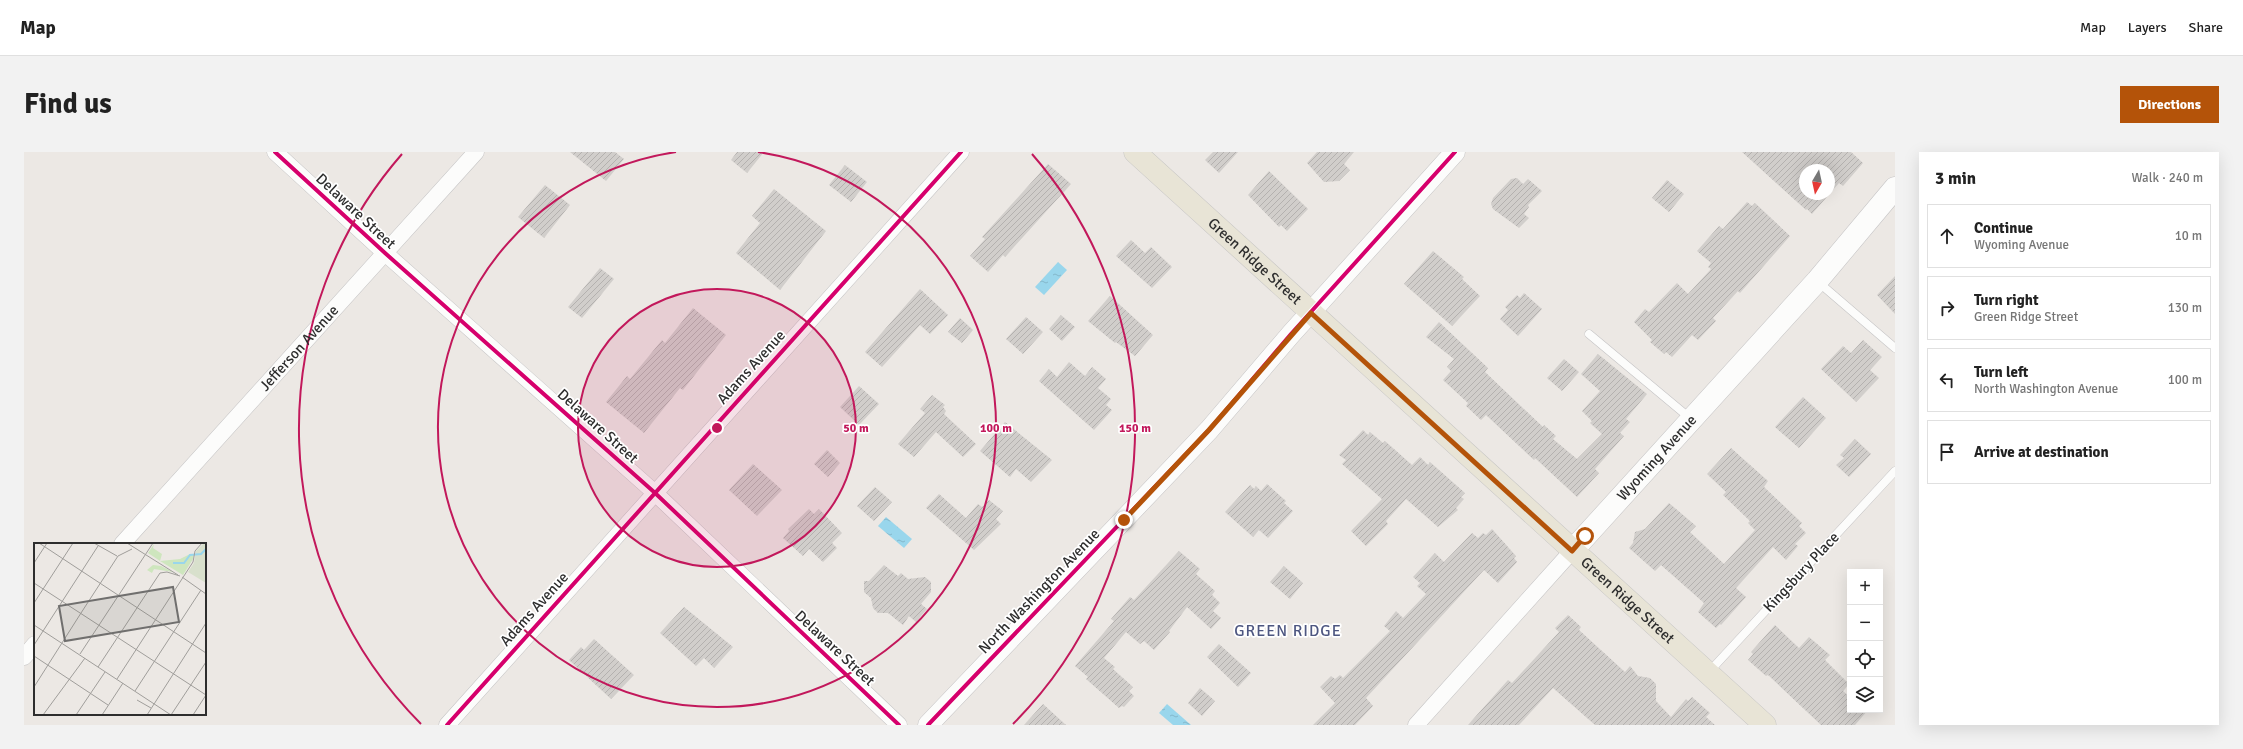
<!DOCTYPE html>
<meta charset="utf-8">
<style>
body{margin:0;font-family:Signika,sans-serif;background:#f2f2f2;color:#222}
.controls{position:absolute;right:12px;bottom:12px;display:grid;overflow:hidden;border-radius:0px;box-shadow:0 4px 16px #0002}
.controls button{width:36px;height:36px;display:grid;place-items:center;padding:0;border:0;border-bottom:1px solid #e0e0e0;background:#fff;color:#222;font:20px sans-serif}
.compass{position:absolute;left:1775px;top:12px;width:36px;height:36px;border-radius:50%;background:#fff;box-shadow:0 4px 16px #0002;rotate:189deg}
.stop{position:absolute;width:12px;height:12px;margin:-9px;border:3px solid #b45309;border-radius:50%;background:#fff}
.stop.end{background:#b45309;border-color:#fff;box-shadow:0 1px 4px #0008}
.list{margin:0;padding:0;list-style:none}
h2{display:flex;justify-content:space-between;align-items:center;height:52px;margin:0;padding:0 16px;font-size:17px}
h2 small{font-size:13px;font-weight:400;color:#767676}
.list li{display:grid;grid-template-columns:26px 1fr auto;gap:12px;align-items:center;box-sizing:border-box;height:64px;margin:0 8px 8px;padding:0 8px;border:1px solid #e0e0e0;border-radius:0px}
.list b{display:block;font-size:15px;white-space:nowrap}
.list p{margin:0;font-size:13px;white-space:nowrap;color:#767676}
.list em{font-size:13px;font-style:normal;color:#767676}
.icon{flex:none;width:22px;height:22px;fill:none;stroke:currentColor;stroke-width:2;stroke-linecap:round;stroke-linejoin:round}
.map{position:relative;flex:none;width:1871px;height:573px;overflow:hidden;border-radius:0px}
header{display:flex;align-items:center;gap:24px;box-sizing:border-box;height:56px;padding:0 20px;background:#fff;border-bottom:1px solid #e0e0e0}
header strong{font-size:19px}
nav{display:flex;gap:22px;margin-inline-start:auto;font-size:14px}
.intro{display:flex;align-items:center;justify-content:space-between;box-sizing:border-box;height:96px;padding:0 24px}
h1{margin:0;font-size:28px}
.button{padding:10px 18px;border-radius:0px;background:#b45309;color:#fff;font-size:14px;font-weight:700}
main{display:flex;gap:24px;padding:0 24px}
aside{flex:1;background:#fff;border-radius:0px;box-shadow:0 4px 16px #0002}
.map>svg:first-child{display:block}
</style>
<header>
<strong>Map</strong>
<nav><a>Map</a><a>Layers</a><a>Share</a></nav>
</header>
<div class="intro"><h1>Find us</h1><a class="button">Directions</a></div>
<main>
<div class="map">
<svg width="1871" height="573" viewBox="0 0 1871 573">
<defs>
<pattern id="water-ripples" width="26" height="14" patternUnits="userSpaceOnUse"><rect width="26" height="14" fill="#99d6ec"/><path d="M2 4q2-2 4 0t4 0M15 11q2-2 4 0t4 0" fill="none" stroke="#84b8cb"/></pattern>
<pattern id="building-hatch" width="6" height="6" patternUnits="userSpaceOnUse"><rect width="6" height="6" fill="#d1cecb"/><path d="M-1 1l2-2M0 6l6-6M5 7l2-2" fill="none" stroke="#b4b1af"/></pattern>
</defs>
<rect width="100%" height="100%" fill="#ece8e4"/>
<g fill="url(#water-ripples)">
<path d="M 1034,110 L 1043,118 L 1020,143 L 1011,135 Z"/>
<path d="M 862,365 L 888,387 L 880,396 L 854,374 Z"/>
<path d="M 1143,552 L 1167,573 L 1149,573 L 1135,561 Z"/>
</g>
<g fill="url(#building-hatch)" fill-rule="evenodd">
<path d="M 546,0 L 591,0 L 600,7 L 582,29 Z"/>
<path d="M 713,0 L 740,0 L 723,21 L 707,8 Z"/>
<path d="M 1189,0 L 1214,0 L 1195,21 L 1181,8 Z"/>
<path d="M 1293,0 L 1330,0 L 1320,12 L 1326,18 L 1315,29 L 1300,30 L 1283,11 Z"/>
<path d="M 1718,0 L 1827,0 L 1839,11 L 1819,34 L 1815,31 L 1788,62 L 1783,57 L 1782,58 ZM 1781,18 L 1805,18 L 1805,42 L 1781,42 Z"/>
<path d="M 1024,12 L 1047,32 L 981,105 L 979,103 L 964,120 L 946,104 L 961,87 L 958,85 Z"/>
<path d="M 821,13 L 843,30 L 827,50 L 805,33 Z"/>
<path d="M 1245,19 L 1284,57 L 1263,79 L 1257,73 L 1255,75 L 1224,43 Z"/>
<path d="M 1493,26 L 1499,32 L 1504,27 L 1518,39 L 1504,53 L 1505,55 L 1500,62 L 1505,66 L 1495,76 L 1469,57 L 1467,52 L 1469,46 L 1487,27 Z"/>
<path d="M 1643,28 L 1660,42 L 1645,60 L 1628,46 Z"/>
<path d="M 521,33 L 546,53 L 520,86 L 494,65 Z"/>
<path d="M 750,37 L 802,79 L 756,138 L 712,101 L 736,71 L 728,64 Z"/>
<path d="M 1723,50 L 1728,54 L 1731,51 L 1766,84 L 1716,141 L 1714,139 L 1689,166 L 1692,169 L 1674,188 L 1668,183 L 1648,205 L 1642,200 L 1640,202 L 1626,190 L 1628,188 L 1610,170 L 1621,157 L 1625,160 L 1653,131 L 1664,142 L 1687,117 L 1684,115 L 1687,111 L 1673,99 L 1695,74 L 1699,77 Z"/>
<path d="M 1107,88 L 1121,101 L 1127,95 L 1148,115 L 1128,136 L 1092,104 Z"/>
<path d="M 1409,99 L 1440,125 L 1438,127 L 1456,144 L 1428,174 L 1380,132 Z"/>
<path d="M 576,116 L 590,127 L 558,166 L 544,155 Z"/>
<path d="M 1871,124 L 1871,162 L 1853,143 Z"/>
<path d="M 896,137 L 924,163 L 906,182 L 896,173 L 858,215 L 841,200 Z"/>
<path d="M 1500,141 L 1518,157 L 1494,184 L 1476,167 L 1484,158 L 1481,155 L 1493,143 L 1496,146 Z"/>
<path d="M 1086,144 L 1129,183 L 1111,204 L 1092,190 L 1091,191 L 1064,169 Z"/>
<path d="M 669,156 L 702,183 L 659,238 L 656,236 L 620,281 L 582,250 L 603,224 L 606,227 L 638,188 L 641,191 Z"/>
<path d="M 1037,163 L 1051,175 L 1038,189 L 1025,177 Z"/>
<path d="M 1002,165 L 1019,180 L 999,202 L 982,187 Z"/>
<path d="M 936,166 L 949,178 L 938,191 L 924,180 Z"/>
<path d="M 1415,170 L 1464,216 L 1461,220 L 1519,275 L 1520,273 L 1532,284 L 1529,287 L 1553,307 L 1578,282 L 1566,271 L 1568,269 L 1558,259 L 1576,239 L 1557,222 L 1574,202 L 1623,242 L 1602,267 L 1606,270 L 1596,281 L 1600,284 L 1571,317 L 1575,321 L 1553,345 L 1511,306 L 1510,308 L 1462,263 L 1457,268 L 1442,254 L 1444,251 L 1419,228 L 1427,219 L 1423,215 L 1430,207 L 1402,185 Z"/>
<path d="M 1839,188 L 1858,205 L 1846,218 L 1855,226 L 1832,250 L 1797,217 L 1819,194 L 1827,201 Z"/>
<path d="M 1540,207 L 1555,220 L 1538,239 L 1523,226 Z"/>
<path d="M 1045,210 L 1061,224 L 1068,215 L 1082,227 L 1074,236 L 1087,247 L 1082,253 L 1088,258 L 1070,278 L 1015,229 L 1025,217 L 1033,225 Z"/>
<path d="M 835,234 L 855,252 L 835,273 L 816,255 Z"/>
<path d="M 908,243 L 921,253 L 919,255 L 922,259 L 920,262 L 952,292 L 939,305 L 912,280 L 890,305 L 874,292 L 901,261 L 896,257 Z"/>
<path d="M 1779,245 L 1802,266 L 1775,296 L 1751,275 Z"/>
<path d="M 981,270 L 1028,308 L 1007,330 L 992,317 L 986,325 L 956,299 Z"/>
<path d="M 1339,278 L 1344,283 L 1346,280 L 1359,291 L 1361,289 L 1388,313 L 1396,305 L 1404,313 L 1406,310 L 1441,341 L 1437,345 L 1440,347 L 1432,356 L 1434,358 L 1414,375 L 1382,347 L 1362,369 L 1364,372 L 1342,394 L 1327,379 L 1358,347 L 1318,312 L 1322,308 L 1315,303 Z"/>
<path d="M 1831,287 L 1847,302 L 1825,325 L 1812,313 L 1820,306 L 1816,303 Z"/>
<path d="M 1707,296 L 1744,329 L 1740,335 L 1778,371 L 1775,374 L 1782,381 L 1771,392 L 1774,394 L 1762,408 L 1749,395 L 1712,436 L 1722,445 L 1697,473 L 1696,472 L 1692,476 L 1674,460 L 1680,451 L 1637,413 L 1631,419 L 1605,396 L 1609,391 L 1611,380 L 1621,377 L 1645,351 L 1672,374 L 1666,380 L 1700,412 L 1731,378 L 1724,371 L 1726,369 L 1699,343 L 1702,340 L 1683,322 Z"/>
<path d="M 803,298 L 816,311 L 804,325 L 790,312 Z"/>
<path d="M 729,312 L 758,338 L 733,364 L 705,338 Z"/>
<path d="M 1243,332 L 1262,349 L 1260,351 L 1269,359 L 1244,386 L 1235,378 L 1229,385 L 1201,360 L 1226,333 L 1230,337 L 1232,334 L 1237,339 Z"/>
<path d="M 851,335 L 868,350 L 850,369 L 833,354 Z"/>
<path d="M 915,342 L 942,366 L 954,352 L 958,355 L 965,348 L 979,359 L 972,367 L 977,372 L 950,398 L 902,356 Z"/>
<path d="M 785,357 L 790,362 L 795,357 L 818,381 L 808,391 L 813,396 L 799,410 L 785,397 L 779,404 L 759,386 L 765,379 L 764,377 Z"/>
<path d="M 1468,377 L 1492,404 L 1490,406 L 1493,410 L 1474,431 L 1460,418 L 1342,546 L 1349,554 L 1331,573 L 1289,573 L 1311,551 L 1296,535 L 1307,524 L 1311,527 L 1316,523 L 1319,526 L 1366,479 L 1360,474 L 1372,459 L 1379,466 L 1402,442 L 1393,434 L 1396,431 L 1389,425 L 1411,401 L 1420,410 L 1448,381 L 1454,386 L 1459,381 L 1462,383 Z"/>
<path d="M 1155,399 L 1176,417 L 1172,422 L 1191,439 L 1188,443 L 1196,451 L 1189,459 L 1197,466 L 1187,477 L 1163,455 L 1145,479 L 1146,480 L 1130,498 L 1120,489 L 1116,492 L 1102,480 L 1080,506 L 1091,515 L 1089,517 L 1109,535 L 1105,539 L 1110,544 L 1100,555 L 1098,554 L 1095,556 L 1062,527 L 1064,525 L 1051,514 L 1090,469 L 1087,467 L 1106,445 L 1110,448 Z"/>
<path d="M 860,413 L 874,424 L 877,421 L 884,427 L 901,425 L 907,430 L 907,440 L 897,452 L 903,457 L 892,470 L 885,464 L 879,473 L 864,461 L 854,461 L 849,456 L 847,446 L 840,440 L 840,429 L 845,429 Z"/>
<path d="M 1260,414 L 1279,431 L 1266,447 L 1246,430 Z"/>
<path d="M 660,455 L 709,495 L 690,516 L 680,506 L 672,514 L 636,481 Z"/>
<path d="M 1544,463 L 1557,475 L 1555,478 L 1601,520 L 1606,514 L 1614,524 L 1626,526 L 1632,532 L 1632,549 L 1647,565 L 1662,547 L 1664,549 L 1668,545 L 1686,561 L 1682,565 L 1691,573 L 1571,573 L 1529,536 L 1495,573 L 1444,573 L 1484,528 L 1488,531 L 1535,480 L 1531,476 Z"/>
<path d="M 1751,473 L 1775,496 L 1785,485 L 1806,503 L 1801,508 L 1825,532 L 1819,539 L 1826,545 L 1826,558 L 1844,558 L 1831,573 L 1797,573 L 1744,523 L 1742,524 L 1724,508 L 1729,502 L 1727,500 Z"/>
<path d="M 570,487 L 610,523 L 587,547 L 545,508 L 557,495 L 560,498 Z"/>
<path d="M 1195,492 L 1227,521 L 1214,535 L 1183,505 Z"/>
<path d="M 1176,536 L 1191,549 L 1178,564 L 1164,551 Z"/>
<path d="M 1019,552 L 1042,573 L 1000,573 Z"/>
</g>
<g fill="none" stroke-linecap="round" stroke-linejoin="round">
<defs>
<g id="service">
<path d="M 1793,129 L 1871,196"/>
<path d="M 1565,182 L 1667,267"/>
<path d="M 1684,521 L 1871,319"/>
</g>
<g id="minor">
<path d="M 251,0 L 361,101 L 630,340 L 875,573"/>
<path id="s1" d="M 98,392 L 452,0"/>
<path d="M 0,505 L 11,492"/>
<path d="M 423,573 L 937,0"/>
<path d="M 1392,573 L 1548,399"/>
</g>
<path id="tertiary" d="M 904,573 L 1185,278 L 1267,182 L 1431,0"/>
<g id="secondary">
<path id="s2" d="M 1548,399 L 1793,129 L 1871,36"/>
</g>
<g id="primary">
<path id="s3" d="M 1111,0 L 1741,573"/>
</g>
</defs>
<use href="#service" stroke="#c5c4c5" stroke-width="9"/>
<use href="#minor" stroke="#c5c4c5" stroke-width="17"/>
<use href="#tertiary" stroke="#c5c4c5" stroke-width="21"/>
<use href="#secondary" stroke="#c5c4c5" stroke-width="23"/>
<use href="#primary" stroke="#c6c5c4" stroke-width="23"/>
<use href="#service" stroke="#fcfcfb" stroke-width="8"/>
<use href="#minor" stroke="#fcfcfb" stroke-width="16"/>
<use href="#tertiary" stroke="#fcfcfb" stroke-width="20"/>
<use href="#secondary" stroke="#fcfcfb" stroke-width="22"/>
<use href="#primary" stroke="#e8e4d6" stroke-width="22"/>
<defs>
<g id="cycleway">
<path d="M 251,0 L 361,101 L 630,340 L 875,573"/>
<path d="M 423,573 L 937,0"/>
<path d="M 904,573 L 1185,278 L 1267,182 L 1431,0"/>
</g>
</defs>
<use href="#cycleway" stroke="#fff" stroke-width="6"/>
<use href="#cycleway" stroke="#d6006c" stroke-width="4"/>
</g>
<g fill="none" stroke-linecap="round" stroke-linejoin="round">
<path stroke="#b45309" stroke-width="5" d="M 1100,368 L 1185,278 L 1287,161 L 1548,399 L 1561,384"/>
</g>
<circle cx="693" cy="276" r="139" fill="#c2185b" fill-opacity=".12"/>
<g fill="none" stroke="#c2185b" stroke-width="2">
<circle cx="693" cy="276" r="139"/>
<path d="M734 0A279 279 0 1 1 652 0"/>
<path d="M397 572A418 418 0 0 1 378 2M1008 2A418 418 0 0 1 989 572"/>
</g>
<g text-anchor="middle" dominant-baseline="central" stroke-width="3.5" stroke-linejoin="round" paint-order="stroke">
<g font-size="15" fill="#2e2e2e" stroke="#fff">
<text transform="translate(332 59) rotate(43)">Delaware Street</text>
<text stroke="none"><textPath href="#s3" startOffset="162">Green Ridge Street</textPath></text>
<text stroke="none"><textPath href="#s1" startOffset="264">Jefferson Avenue</textPath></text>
<text transform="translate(727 215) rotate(-48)">Adams Avenue</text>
<text transform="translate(574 274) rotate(42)">Delaware Street</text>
<text stroke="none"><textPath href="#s2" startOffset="126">Wyoming Avenue</textPath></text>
<text transform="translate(1777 420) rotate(-47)">Kingsbury Place</text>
<text transform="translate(1015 439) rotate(-46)">North Washington Avenue</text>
<text stroke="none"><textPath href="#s3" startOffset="666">Green Ridge Street</textPath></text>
<text transform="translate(510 457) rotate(-48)">Adams Avenue</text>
<text transform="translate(811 496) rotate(43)">Delaware Street</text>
</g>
<g font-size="16" letter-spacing="1" fill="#4d5680" stroke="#fff">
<text x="1264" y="479">GREEN RIDGE</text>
</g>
</g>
<g transform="translate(10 391)">
<rect width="172" height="172" fill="#ece8e4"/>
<path d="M 120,1 L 119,5 L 128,11 L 126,18 L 114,10 Z" fill="#cee6be"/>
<path d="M 156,11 L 160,12 L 159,16 L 149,32 L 126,18 L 146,16 ZM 119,22 L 127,23 L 139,29 L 120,26 L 118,30 L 113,27 Z" fill="#cee6be"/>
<path d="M 170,0 L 172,0 L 172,40 L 154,29 L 160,20 L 162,8 Z" fill="#d8e0cc"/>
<path fill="none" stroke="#99d6ec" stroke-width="2" d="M 139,20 L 150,20 L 156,12 L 167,11 L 172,6"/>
<path fill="none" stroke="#a09e9b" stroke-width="1" d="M 5,0 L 172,110M 60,0 L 83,13M 93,0 L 144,32M 0,20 L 13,0M 148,34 L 172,51M 0,40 L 172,152M 0,60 L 39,0M 47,70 L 84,13 L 98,6M 0,82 L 137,172M 0,102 L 64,3M 46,111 L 119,0M 0,113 L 74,162M 64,124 L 126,30 L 133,29 L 146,33M 83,136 L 159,19 L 161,8 L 168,0M 0,144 L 47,70M 101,148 L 167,47M 103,157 L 117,165M 9,172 L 51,115M 42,172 L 71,129M 68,172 L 89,140M 113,172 L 172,80M 137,172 L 172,119M 159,172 L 172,152"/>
<path fill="#706f6e" fill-opacity="0.15" stroke="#706f6e" stroke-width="2" d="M 139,44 L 145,79 L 31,98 L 25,63 Z"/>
<rect width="172" height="172" fill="none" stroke="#2e2e2e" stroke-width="2"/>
</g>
<circle cx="693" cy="276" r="6" fill="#c2185b" stroke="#fff" stroke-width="2"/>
<g font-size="12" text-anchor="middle" font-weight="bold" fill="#c2185b" stroke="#fff" stroke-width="3.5" stroke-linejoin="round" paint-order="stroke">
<text x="832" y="280">50 m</text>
<text x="972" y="280">100 m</text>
<text x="1111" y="280">150 m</text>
</g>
</svg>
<div class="controls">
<button>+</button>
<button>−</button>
<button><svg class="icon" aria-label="locate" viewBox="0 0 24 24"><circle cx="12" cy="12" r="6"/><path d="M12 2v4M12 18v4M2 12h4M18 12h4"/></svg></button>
<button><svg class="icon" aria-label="layers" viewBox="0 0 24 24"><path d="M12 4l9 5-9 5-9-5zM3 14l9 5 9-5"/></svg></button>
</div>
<svg class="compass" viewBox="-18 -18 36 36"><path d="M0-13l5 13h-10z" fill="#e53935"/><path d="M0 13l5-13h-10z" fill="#767676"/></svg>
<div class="stop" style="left:1561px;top:384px"></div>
<div class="stop end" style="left:1100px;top:368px"></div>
</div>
<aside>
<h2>3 min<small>Walk · 240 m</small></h2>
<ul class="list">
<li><svg class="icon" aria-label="ahead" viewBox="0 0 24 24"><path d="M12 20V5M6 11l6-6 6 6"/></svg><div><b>Continue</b><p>Wyoming Avenue</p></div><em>10 m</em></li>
<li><svg class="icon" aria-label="right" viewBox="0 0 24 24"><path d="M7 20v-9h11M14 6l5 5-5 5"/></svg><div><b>Turn right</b><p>Green Ridge Street</p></div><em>130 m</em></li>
<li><svg class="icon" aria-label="left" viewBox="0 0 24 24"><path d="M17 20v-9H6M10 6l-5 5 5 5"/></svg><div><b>Turn left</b><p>North Washington Avenue</p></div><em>100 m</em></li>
<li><svg class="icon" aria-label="arrive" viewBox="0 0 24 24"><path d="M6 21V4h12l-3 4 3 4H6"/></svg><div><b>Arrive at destination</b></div></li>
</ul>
</aside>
</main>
